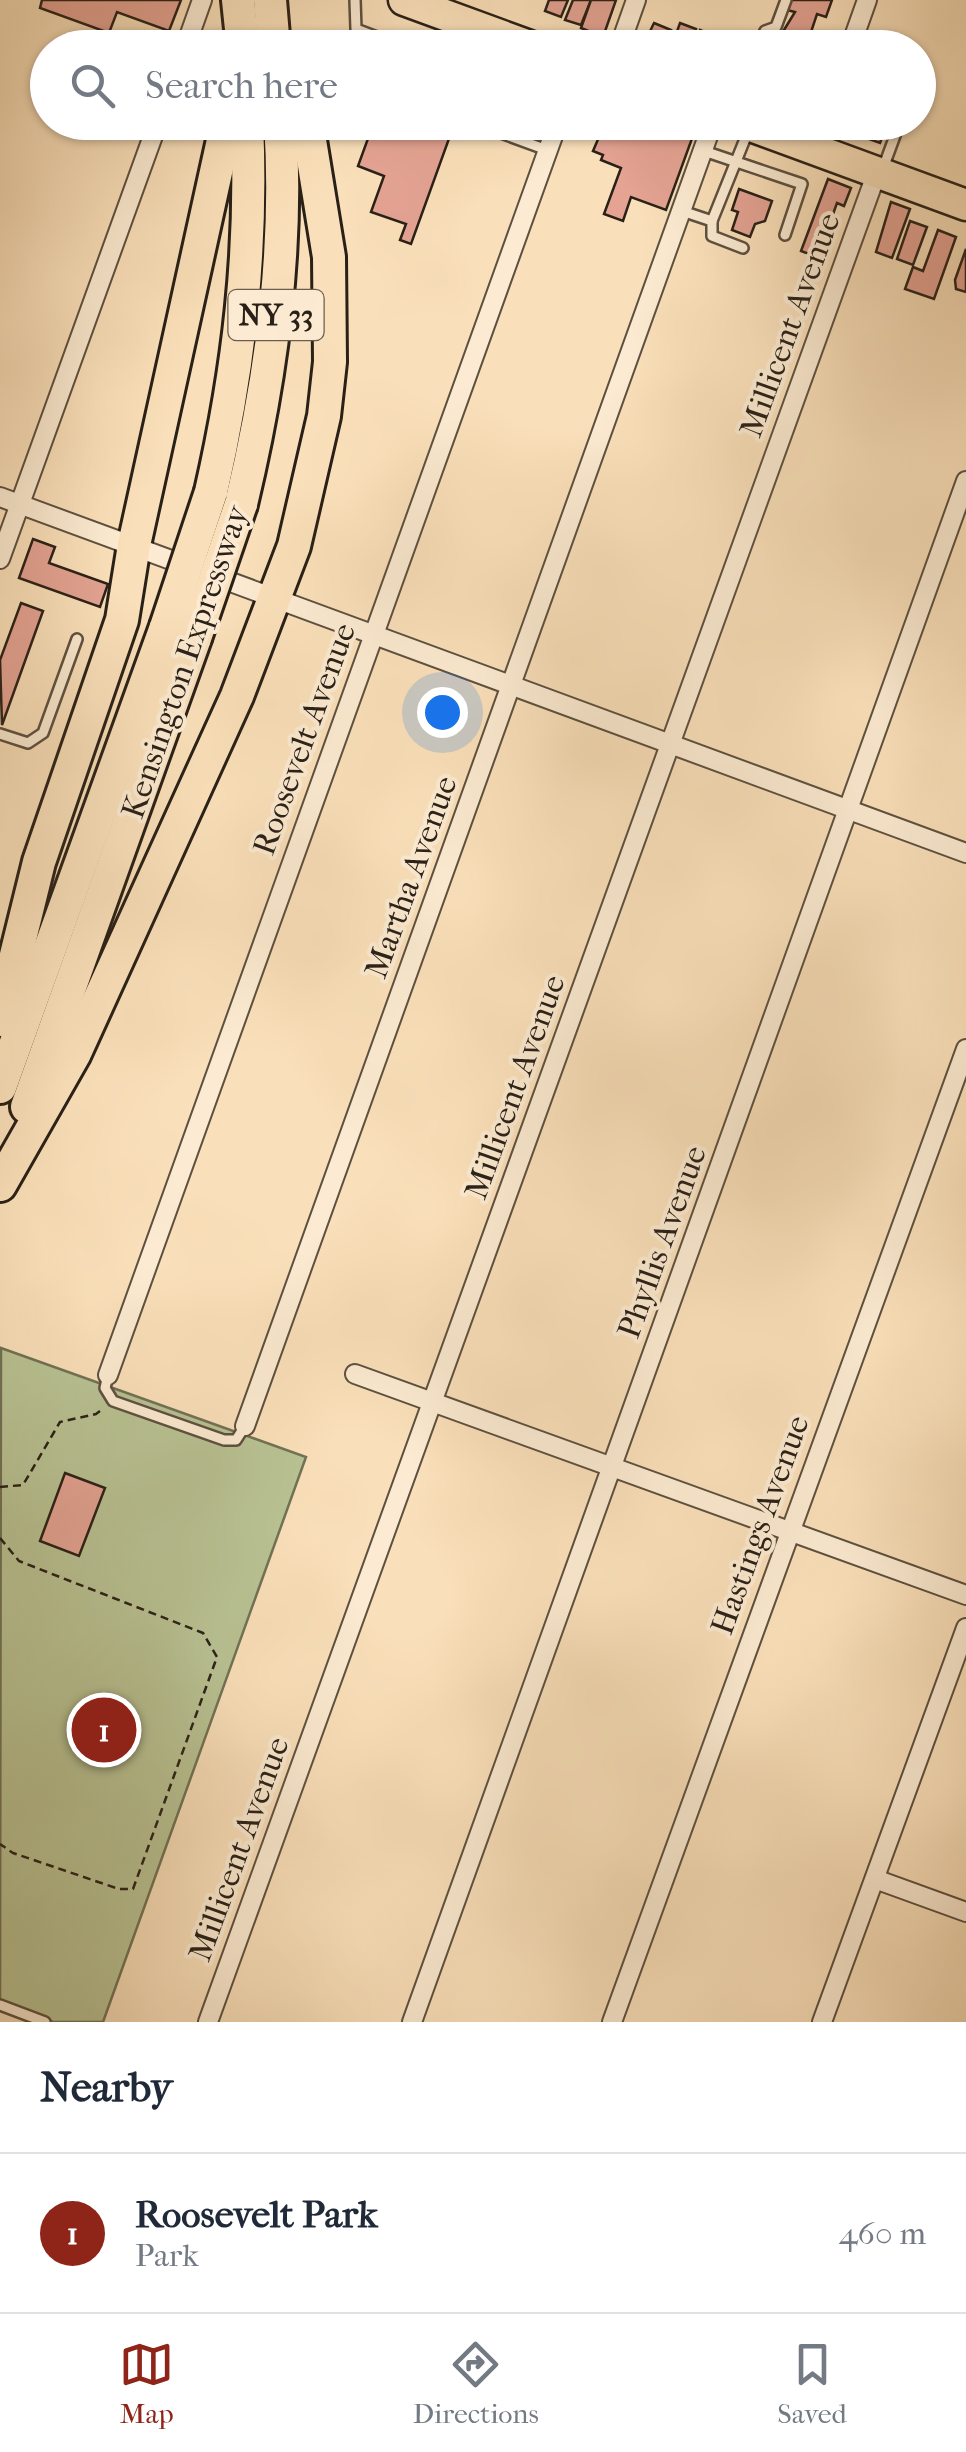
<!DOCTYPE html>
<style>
body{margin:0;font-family:"IM FELL French Canon",serif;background:#f2f2f3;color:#1f2937}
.you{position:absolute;left:442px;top:712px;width:35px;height:35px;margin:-25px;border:8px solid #fff;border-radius:50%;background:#1a73e8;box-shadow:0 0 0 15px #1a73e833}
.badge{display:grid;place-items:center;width:65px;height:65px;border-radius:50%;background:#8f2418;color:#fff;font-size:32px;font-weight:700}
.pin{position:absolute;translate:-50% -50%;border:5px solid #fff;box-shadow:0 2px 10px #0006}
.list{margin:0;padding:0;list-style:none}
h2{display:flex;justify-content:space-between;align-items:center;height:130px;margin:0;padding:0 40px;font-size:42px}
h2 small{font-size:32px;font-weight:400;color:#747a83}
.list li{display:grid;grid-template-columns:65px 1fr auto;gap:30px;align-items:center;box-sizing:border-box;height:160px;padding:0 40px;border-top:2px solid #e0e1e3}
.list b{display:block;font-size:38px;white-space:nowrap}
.list p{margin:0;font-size:32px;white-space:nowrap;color:#747a83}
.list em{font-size:32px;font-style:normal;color:#747a83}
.icon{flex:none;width:55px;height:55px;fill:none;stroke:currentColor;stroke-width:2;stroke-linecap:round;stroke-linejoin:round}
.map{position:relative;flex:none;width:966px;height:2022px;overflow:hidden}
.search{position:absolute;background:#fff;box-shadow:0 2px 8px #0004;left:30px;right:30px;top:30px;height:110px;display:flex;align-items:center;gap:25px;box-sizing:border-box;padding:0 35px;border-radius:55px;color:#747a83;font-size:38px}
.sheet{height:290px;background:#fff}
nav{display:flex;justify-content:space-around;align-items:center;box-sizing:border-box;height:140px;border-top:2px solid #e0e1e3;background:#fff;font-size:28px;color:#747a83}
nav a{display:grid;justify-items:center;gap:5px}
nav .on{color:#8f2418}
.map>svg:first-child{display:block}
</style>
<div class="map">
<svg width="966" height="2022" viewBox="0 0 966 2022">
<rect width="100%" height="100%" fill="#fae0ba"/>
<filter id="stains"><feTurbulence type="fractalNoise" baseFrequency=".002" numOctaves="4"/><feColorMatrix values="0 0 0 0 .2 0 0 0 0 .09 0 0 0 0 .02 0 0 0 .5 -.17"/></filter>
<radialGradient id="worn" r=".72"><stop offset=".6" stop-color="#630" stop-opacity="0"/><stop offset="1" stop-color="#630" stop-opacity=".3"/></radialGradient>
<path fill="#b9c394" stroke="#717256" stroke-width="2.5" d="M 1,1348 L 306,1457 L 103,2022 L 53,2022 L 0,2003 Z"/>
<g fill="#e4a393" stroke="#292017" stroke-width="2.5">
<path d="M 42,0 L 181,0 L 169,31 L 117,12 L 109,33 L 40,8 Z"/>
<path d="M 549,0 L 568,0 L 561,17 L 545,11 Z"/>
<path d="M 573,0 L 591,0 L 581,25 L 565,20 Z"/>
<path d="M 591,0 L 616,0 L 603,37 L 581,28 Z"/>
<path d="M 790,0 L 832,0 L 826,17 L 817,14 L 810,35 L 810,40 L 823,48 L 773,48 L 795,12 L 787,10 Z"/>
<path d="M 654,23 L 671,30 L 665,48 L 642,48 Z"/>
<path d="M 680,23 L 696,29 L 689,48 L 671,48 Z"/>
<path d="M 700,30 L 716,37 L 712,48 L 693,48 Z"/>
<path d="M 374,122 L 455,122 L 411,244 L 400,240 L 406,224 L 371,212 L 384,176 L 358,166 Z"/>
<path d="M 579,122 L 665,122 L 694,133 L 666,210 L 631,197 L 623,221 L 604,214 L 621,168 L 601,160 L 603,155 L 593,151 L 599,137 L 577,129 Z"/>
<path d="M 844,122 L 888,122 L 880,143 L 841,129 Z"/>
<path d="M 828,179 L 851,188 L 844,206 L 837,203 L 828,228 L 835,231 L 825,260 L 801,251 Z"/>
<path d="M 739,189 L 772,201 L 765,221 L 755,224 L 750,237 L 732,230 L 738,212 L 732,210 Z"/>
<path d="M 891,202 L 910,209 L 892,258 L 876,252 Z"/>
<path d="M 910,221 L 927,227 L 913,265 L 897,259 Z"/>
<path d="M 938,230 L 956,237 L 934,299 L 905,289 L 913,267 L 923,271 Z"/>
<path d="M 966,249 L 966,292 L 956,289 L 955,280 Z"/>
<path d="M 33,539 L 55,547 L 49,563 L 108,584 L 100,607 L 19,578 Z"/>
<path d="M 21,603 L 43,611 L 2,725 L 0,660 Z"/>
<path d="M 65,1473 L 105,1488 L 79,1556 L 40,1541 Z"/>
</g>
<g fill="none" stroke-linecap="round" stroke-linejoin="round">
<defs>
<g id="service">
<path d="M 355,0 L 356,29 L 406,48"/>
<path d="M 758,48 L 765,31 L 776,27 L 786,0"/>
<path d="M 502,122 L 498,132 L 547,150"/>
<path d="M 704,151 L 802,184 L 785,235"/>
<path d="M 882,171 L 900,122"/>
<path d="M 682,211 L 712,221 L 749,129"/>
<path d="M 712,221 L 712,236 L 743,248"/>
<path d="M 0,734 L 28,743 L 43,733 L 77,639"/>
<path d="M 108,1375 L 105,1388 L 113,1401 L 224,1440 L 236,1440 L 245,1426"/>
<path d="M 0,2005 L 45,2022"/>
</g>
<g id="minor">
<path d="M 185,48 L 202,0"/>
<path d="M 619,48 L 636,0"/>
<path d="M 850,48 L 867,0"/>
<path d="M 813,149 L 823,122"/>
<path d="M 0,497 L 966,853"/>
<path d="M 0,559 L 158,122"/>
<path d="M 355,1374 L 966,1595"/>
<path d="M 108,1375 L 558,122"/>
<path d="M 245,1426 L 713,122"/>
<path d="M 875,1879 L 966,1912"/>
<path d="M 208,2022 L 877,172"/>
<path d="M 412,2022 L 966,481"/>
<path d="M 612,2022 L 966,1049"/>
<path d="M 822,2022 L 966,1628"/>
</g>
<g id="primary">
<path d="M 404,0 L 535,48"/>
<path d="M 740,122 L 966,205"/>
</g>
<g id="motorway">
<path d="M 238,0 L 243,48"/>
<path d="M 270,0 L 274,48"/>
<path d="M 211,492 C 239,369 253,250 247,122"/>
<path d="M 241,504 C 271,379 289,251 280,122"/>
<path d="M 0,1020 L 39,862 L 122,620 L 134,545 L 227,122"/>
<path d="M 0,1087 L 166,627"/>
<path d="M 27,1107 L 195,638"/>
<path d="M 0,1185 L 75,1053 L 237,696 L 294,546 L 324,416 L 330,362 L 329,257 L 307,122"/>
</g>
</defs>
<use href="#service" stroke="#5d5040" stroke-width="14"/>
<use href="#minor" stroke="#5d5040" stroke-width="22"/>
<use href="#primary" stroke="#292017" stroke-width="35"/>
<use href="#motorway" stroke="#292017" stroke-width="38"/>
<g stroke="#292017" stroke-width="2.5" stroke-dasharray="8 5" stroke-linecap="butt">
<path d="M 0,1487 L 23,1485 L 60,1422 L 96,1414 L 104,1408"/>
<path d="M 0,1538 L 19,1561 L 203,1633 L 217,1657 L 133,1889 L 119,1889 L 13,1853 L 0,1844"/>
</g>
<use href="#service" stroke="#fcebd2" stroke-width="9"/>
<use href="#minor" stroke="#fcebd2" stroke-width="18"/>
<use href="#primary" stroke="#fae0ba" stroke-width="30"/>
<use href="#motorway" stroke="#fae0ba" stroke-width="32"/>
<defs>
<g id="motorway-bridge">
<path d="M 166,627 L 211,492"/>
<path d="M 195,638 L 241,504"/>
</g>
</defs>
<use href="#motorway-bridge" stroke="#292017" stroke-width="38" stroke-linecap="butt"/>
<use href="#motorway-bridge" stroke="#fae0ba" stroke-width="32"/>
</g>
<g text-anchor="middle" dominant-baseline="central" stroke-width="8" stroke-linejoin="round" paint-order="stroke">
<rect fill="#fcebd2" stroke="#685d4f" stroke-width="2.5" x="228.5" y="290" width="95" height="50" rx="8"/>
<g font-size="30" font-weight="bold" fill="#292017">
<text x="276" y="315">NY 33</text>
</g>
<g font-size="32" fill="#292017" stroke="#fcebd2">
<text transform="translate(790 325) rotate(-70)">Millicent Avenue</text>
<text transform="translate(185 662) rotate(-71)">Kensington Expressway</text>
<text transform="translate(304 739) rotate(-70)">Roosevelt Avenue</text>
<text transform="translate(411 877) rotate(-70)">Martha Avenue</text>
<text transform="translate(515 1087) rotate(-70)">Millicent Avenue</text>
<text transform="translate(662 1242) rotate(-70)">Phyllis Avenue</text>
<text transform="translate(760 1525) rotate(-70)">Hastings Avenue</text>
<text transform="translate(239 1849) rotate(-70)">Millicent Avenue</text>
</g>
</g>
<rect width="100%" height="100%" filter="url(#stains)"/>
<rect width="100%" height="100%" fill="url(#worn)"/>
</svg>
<div class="you"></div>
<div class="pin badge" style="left:104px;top:1730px">1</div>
<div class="search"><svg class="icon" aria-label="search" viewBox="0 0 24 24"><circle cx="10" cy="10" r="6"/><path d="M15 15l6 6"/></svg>Search here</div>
</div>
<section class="sheet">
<h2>Nearby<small></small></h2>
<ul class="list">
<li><span class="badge">1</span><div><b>Roosevelt Park</b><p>Park</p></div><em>460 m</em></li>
</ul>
</section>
<nav>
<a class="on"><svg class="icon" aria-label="map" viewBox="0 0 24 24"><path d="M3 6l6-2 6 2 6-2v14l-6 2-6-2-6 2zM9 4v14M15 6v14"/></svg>Map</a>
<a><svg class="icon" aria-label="directions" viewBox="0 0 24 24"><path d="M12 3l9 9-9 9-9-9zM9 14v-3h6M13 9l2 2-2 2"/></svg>Directions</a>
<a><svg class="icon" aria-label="saved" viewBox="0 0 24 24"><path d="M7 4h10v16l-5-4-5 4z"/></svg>Saved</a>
</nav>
